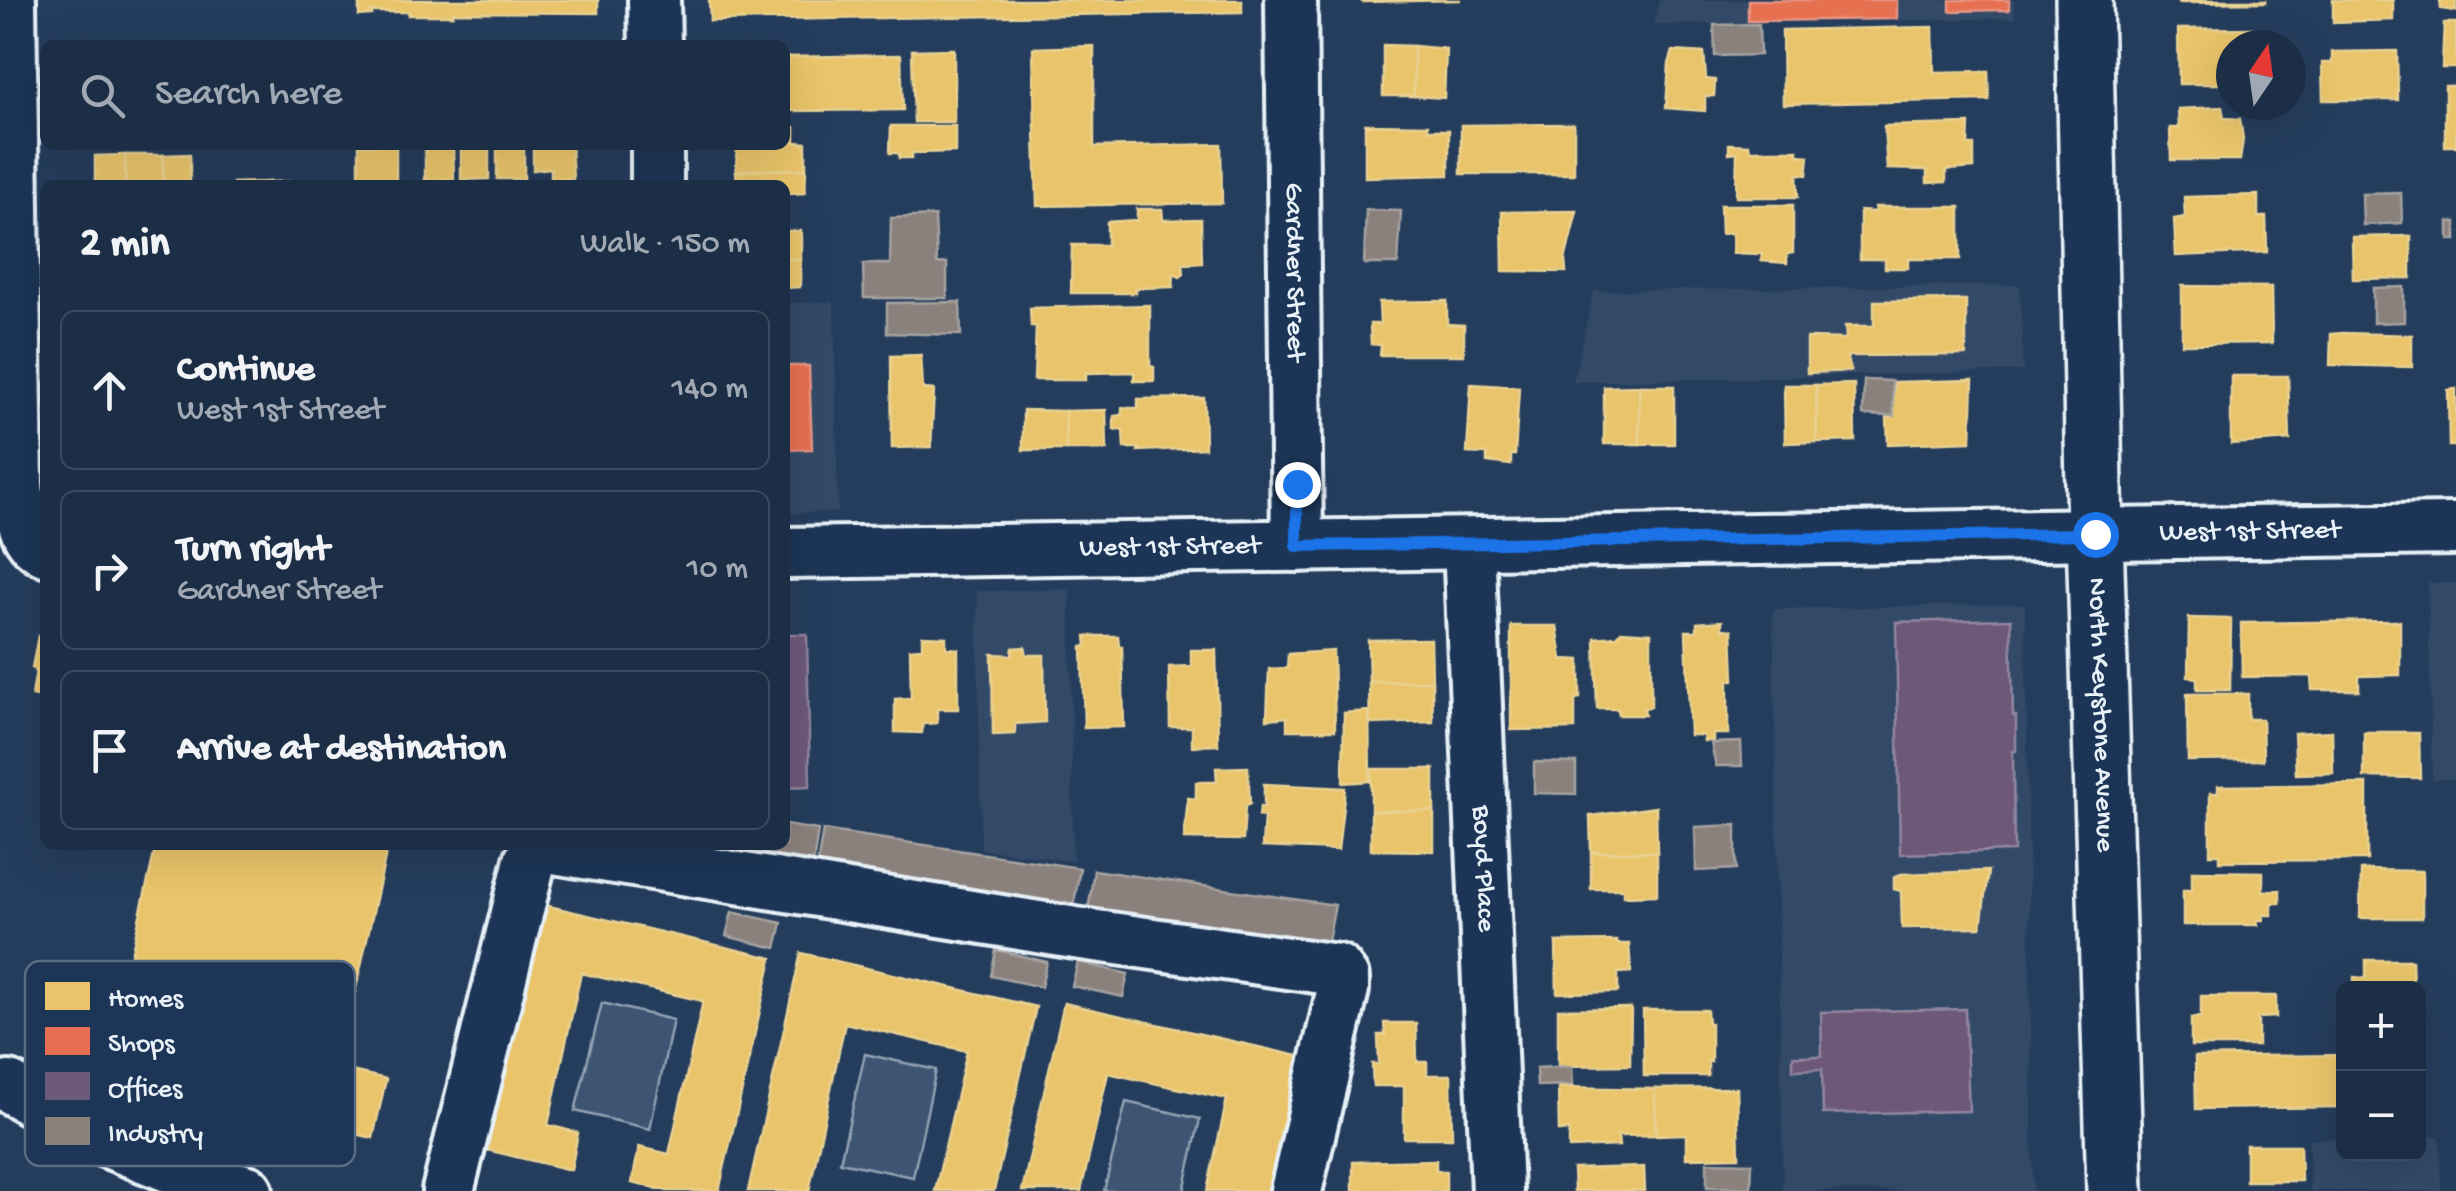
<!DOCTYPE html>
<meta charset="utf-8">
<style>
body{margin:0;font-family:"Gochi Hand",sans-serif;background:#25364d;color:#f1f3f6}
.controls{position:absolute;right:30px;bottom:30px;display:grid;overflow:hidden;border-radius:15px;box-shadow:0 10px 40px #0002}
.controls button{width:90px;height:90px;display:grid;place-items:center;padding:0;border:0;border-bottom:2px solid #3a4a5f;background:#1c2e46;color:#f1f3f6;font:50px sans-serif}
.compass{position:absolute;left:2216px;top:30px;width:90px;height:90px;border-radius:50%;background:#1c2e46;box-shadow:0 10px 40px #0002;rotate:13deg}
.stop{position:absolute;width:30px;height:30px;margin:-22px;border:8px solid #1a73e8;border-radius:50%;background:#fff}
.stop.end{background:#1a73e8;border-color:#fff;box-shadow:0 2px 10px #0008}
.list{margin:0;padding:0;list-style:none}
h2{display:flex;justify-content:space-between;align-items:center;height:130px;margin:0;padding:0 40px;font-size:42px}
h2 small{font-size:32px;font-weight:400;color:#a0a8b3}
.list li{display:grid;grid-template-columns:65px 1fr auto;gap:30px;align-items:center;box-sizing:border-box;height:160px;margin:0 20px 20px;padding:0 20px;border:2px solid #3a4a5f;border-radius:15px}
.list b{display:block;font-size:38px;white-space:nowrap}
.list p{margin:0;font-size:32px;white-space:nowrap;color:#a0a8b3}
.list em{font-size:32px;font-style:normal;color:#a0a8b3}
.icon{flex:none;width:55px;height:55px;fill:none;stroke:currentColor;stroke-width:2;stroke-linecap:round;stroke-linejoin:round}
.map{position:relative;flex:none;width:2456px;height:1191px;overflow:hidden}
.search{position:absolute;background:#1c2e46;box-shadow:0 10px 40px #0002;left:40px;top:40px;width:750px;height:110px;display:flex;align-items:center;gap:25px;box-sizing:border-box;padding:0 35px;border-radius:15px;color:#a0a8b3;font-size:38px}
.panel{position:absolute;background:#1c2e46;box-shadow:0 10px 40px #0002;left:40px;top:180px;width:750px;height:670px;border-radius:15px}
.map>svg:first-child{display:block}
</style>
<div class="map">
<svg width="2456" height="1191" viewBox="0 0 2456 1191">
<rect width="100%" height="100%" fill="#253d5d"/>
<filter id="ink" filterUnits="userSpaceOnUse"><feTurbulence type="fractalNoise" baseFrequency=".01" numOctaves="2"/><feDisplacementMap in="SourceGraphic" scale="20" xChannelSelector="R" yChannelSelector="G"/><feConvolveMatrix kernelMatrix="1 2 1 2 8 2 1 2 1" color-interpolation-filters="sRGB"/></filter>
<g filter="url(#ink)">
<g fill="#334a68">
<path d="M 1659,0 L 2014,0 L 2015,18 L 1654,25 Z"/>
<path d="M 2020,285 L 2023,371 L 1573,382 L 1594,291 Z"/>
<path d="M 834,302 L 838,512 L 785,513 L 785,303 Z"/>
<path d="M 2428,583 L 2456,583 L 2456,779 L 2432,779 Z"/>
<path d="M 1070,589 L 1073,861 L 981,849 L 977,591 Z"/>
<path d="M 2025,604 L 2033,1191 L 1783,1191 L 1773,609 Z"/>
<path d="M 2440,1136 L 2441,1191 L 2310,1191 L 2309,1139 L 2343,1138 L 2344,1154 L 2418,1154 L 2419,1137 Z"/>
</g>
<g fill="#3e5472" stroke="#93a2b5" stroke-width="2.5">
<path d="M 602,1003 L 673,1020 L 650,1129 L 575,1111 Z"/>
<path d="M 865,1054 L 936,1070 L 913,1177 L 840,1162 Z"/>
<path d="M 1126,1102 L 1200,1119 L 1184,1191 L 1104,1191 Z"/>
</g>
<g fill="#e9c46a" stroke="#e9d295" stroke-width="2.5">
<path d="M 359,0 L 598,0 L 598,13 L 453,12 L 453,15 L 408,15 L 409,12 L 371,12 L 372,15 L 359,16 Z"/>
<path d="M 709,0 L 1242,0 L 1242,12 L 710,21 Z"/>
<path d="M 1362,0 L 1461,0 L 1362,2 Z"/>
<path d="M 2178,0 L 2266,0 L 2266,2 L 2178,3 Z"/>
<path d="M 2333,0 L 2393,0 L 2393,20 L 2333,22 Z"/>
<path d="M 2440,0 L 2456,0 L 2456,11 L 2441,9 Z"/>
<path d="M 2444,23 L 2456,23 L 2456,68 L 2442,68 Z"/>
<path d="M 1933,27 L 1934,72 L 1988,71 L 1989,100 L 1783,104 L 1782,30 Z"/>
<path d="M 2254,28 L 2254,45 L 2231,45 L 2231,84 L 2179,84 L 2178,29 Z"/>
<path d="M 1383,45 L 1414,46 L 1414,96 L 1383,96 Z"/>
<path d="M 1094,46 L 1094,147 L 1221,144 L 1222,203 L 1037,206 L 1033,48 Z"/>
<path d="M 1414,46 L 1446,49 L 1444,98 L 1414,96 Z"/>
<path d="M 954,49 L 954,122 L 914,122 L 912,50 Z"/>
<path d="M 1673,51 L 1704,53 L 1706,79 L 1715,80 L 1714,96 L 1705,96 L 1705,111 L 1666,108 L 1669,64 Z"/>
<path d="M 2397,51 L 2398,100 L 2323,100 L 2322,63 L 2332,63 L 2332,52 Z"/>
<path d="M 901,55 L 903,110 L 785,111 L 785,57 Z"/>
<rect x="2445" y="86" width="11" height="60"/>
<path d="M 2222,107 L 2224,118 L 2240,119 L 2243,139 L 2240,160 L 2171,160 L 2170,128 L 2179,128 L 2178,109 Z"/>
<path d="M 1365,124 L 1428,125 L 1428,130 L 1449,130 L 1449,175 L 1365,177 Z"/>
<path d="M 1574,124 L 1574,174 L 1461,174 L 1461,125 Z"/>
<path d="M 1969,124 L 1968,145 L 1974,145 L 1974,168 L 1946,170 L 1946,182 L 1927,183 L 1927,170 L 1887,169 L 1884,126 Z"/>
<path d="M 891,126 L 955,126 L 955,152 L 912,153 L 912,158 L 899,158 L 899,153 L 890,153 Z"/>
<path d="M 785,127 L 795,127 L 795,142 L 806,143 L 806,169 L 736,171 L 737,146 L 785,145 Z"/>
<path d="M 1729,144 L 1749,145 L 1750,150 L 1798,150 L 1798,155 L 1809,156 L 1807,175 L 1797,174 L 1798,197 L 1736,197 L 1737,152 L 1729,153 Z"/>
<rect x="359" y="145" width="37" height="35"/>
<path d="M 425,145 L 453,145 L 454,179 L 425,181 Z"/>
<path d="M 461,145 L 489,145 L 489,179 L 461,180 Z"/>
<rect x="497" y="145" width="27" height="34"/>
<path d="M 533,145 L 571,145 L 573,179 L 551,179 L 551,168 L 533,170 Z"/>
<path d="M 190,154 L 190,185 L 163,185 L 163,155 Z"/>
<path d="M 125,155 L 126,185 L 95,185 L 95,156 Z"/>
<path d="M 125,155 L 163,155 L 163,185 L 126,185 Z"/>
<path d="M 806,169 L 805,193 L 786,194 L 786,207 L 785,185 L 737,185 L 736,171 Z"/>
<path d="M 314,181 L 314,185 L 269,185 L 269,182 Z"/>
<path d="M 269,182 L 269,185 L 233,185 L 233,183 Z"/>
<path d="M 2258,195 L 2258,217 L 2266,217 L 2267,252 L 2176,256 L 2174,219 L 2185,217 L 2184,197 Z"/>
<path d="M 1720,205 L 1793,205 L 1793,253 L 1787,254 L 1787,263 L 1761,261 L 1762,254 L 1733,253 L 1732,233 L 1721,234 Z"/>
<path d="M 1875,207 L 1960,207 L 1960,259 L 1908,259 L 1908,268 L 1885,268 L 1885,259 L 1860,259 L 1860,211 L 1875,212 Z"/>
<path d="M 1137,209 L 1162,209 L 1163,220 L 1201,219 L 1202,263 L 1183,264 L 1184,274 L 1180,277 L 1174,274 L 1173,287 L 1136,288 L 1136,293 L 1071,293 L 1072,245 L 1107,245 L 1107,222 L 1137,220 Z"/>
<path d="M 1577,211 L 1565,260 L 1566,272 L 1503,271 L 1502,212 Z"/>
<path d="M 785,231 L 801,231 L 801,259 L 785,260 Z"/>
<path d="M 2411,236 L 2411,278 L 2353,279 L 2352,237 Z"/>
<path d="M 801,259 L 800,287 L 785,288 L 785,260 Z"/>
<path d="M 2182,286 L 2271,287 L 2272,343 L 2182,344 Z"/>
<path d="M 1966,300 L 1966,355 L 1847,356 L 1851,371 L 1807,373 L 1807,338 L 1846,339 L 1845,326 L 1874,326 L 1874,301 Z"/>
<path d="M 1447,301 L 1447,324 L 1464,325 L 1464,355 L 1380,355 L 1381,345 L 1371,344 L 1370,324 L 1380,324 L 1379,302 Z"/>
<path d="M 1150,305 L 1150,366 L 1154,367 L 1154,381 L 1134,381 L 1134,372 L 1086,373 L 1086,380 L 1034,380 L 1036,326 L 1031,326 L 1030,308 Z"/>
<path d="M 2343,333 L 2412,335 L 2412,367 L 2330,365 L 2331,334 Z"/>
<path d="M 921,355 L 923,389 L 934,390 L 931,447 L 892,448 L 891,356 Z"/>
<path d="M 2231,376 L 2288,376 L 2290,440 L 2231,444 Z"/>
<path d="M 1973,380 L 1971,441 L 1888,444 L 1887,418 L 1894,417 L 1894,382 Z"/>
<path d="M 1471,384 L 1519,387 L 1515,455 L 1511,455 L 1511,465 L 1487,462 L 1487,454 L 1467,453 Z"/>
<path d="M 1854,384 L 1855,441 L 1817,442 L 1816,385 Z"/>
<path d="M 1784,385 L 1816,385 L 1817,442 L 1785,443 Z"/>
<path d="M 1639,386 L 1640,444 L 1604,444 L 1604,387 Z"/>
<path d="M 1639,386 L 1674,386 L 1674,444 L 1640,444 Z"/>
<path d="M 2456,389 L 2456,446 L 2449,446 L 2448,390 Z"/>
<path d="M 1204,398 L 1205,448 L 1138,451 L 1139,448 L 1124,448 L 1123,430 L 1114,430 L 1114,416 L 1122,415 L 1122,408 L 1138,408 L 1138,399 Z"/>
<path d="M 1023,410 L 1065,411 L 1066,450 L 1023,450 Z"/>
<path d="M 1106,410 L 1107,450 L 1066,450 L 1065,411 Z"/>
<path d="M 2189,618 L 2231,619 L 2230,690 L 2197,690 L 2197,678 L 2188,677 Z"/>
<path d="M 1722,621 L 1722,629 L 1732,630 L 1734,680 L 1728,681 L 1728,734 L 1713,734 L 1713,741 L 1704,741 L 1703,735 L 1690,735 L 1686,631 L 1697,631 L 1697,623 Z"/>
<path d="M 2400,621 L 2400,675 L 2359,676 L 2359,690 L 2312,690 L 2311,676 L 2242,677 L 2241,623 Z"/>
<path d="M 1511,626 L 1557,626 L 1562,659 L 1580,660 L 1580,698 L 1575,699 L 1575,729 L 1511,730 Z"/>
<path d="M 1621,631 L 1651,633 L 1651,707 L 1644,708 L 1645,715 L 1618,715 L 1618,709 L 1597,709 L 1595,638 L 1617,636 Z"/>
<path d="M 38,636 L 45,637 L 45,698 L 32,696 L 36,670 L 32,668 Z"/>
<path d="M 922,636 L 946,637 L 946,648 L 958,649 L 958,709 L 937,709 L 937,723 L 923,724 L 922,733 L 895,732 L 895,699 L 911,698 L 910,649 L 922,648 Z"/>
<path d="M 1086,636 L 1118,636 L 1119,646 L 1122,646 L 1124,727 L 1084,728 L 1082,647 L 1087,646 Z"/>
<path d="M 1431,639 L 1432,681 L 1369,682 L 1368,640 Z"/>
<path d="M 1025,647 L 1027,655 L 1044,655 L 1045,722 L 1015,724 L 1015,734 L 993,735 L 992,654 L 1012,655 L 1013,648 Z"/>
<path d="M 1191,650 L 1216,650 L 1218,745 L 1192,746 L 1192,727 L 1170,727 L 1169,667 L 1191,666 Z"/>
<path d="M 1333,651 L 1335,730 L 1287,730 L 1287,717 L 1267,719 L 1269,669 L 1287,668 L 1288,654 Z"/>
<path d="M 1432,681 L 1433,722 L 1370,724 L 1369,682 Z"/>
<path d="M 2187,694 L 2248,694 L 2248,719 L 2262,719 L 2263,760 L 2188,761 Z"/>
<path d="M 1369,711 L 1370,781 L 1343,783 L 1344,713 Z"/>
<path d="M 2332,731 L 2333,773 L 2296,774 L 2294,733 Z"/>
<path d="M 2364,732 L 2419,732 L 2420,778 L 2364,777 Z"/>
<path d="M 1248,767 L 1250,804 L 1245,806 L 1243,840 L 1184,839 L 1188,798 L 1196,799 L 1196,782 L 1217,782 L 1216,768 Z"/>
<rect x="1371" y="769" width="63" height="42"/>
<path d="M 1264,784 L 1345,788 L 1338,850 L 1262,847 L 1264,817 L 1259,816 L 1260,807 L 1264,807 Z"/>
<path d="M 2367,784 L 2367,860 L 2219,861 L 2219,854 L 2210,854 L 2210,793 L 2218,793 L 2218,786 Z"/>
<path d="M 1656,807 L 1657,852 L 1591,852 L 1590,816 Z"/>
<path d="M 1371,811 L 1434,811 L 1434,851 L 1371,850 Z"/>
<path d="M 156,845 L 388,845 L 338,1068 L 386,1079 L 373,1138 L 53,1065 L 67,1005 L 117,1017 Z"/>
<path d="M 1591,852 L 1657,852 L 1657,895 L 1623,896 L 1623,889 L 1591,889 Z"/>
<path d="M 2361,870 L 2422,871 L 2422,918 L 2360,918 Z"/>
<path d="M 1988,871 L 1981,927 L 1902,928 L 1901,891 L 1894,889 L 1894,877 L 1901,874 Z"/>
<path d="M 2192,871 L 2263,872 L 2263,891 L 2280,890 L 2280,903 L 2272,903 L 2272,915 L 2263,915 L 2263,920 L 2257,920 L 2258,925 L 2183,925 L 2183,890 L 2192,890 Z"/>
<path d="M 540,904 L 772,958 L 719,1191 L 668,1191 L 632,1183 L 639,1147 L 669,1154 L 703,1001 L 581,973 L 548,1125 L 578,1133 L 571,1170 L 483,1149 Z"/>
<path d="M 1617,941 L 1617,944 L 1629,944 L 1631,972 L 1618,973 L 1618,992 L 1557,993 L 1556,942 Z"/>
<path d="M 801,953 L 1036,1007 L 994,1191 L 935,1191 L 967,1051 L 845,1023 L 809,1191 L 748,1191 Z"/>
<path d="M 2366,960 L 2412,960 L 2413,988 L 2354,988 L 2354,977 L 2366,978 Z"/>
<path d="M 2201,996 L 2276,996 L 2276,1017 L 2258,1018 L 2258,1046 L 2191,1046 L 2191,1018 L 2201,1017 Z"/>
<path d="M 1064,1003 L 1298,1056 L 1268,1191 L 1207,1191 L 1227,1099 L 1108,1073 L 1081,1191 L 1022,1191 Z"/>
<path d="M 1631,1008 L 1630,1065 L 1558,1066 L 1558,1009 Z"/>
<path d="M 1643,1010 L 1707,1010 L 1708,1023 L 1711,1023 L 1711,1062 L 1708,1061 L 1708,1076 L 1644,1076 Z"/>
<path d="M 1384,1023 L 1416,1023 L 1417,1062 L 1427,1062 L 1427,1075 L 1451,1075 L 1452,1138 L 1404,1138 L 1404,1086 L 1373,1086 L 1372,1064 L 1379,1064 L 1378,1035 L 1385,1035 Z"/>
<path d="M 2344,1055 L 2344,1107 L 2196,1109 L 2195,1057 Z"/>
<path d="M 1558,1087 L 1655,1089 L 1656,1135 L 1618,1136 L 1619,1146 L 1569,1148 L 1569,1130 L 1559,1131 Z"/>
<path d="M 1737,1088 L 1739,1157 L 1686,1158 L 1686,1134 L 1656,1135 L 1655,1089 Z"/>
<path d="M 2246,1145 L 2300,1145 L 2301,1181 L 2246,1181 Z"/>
<path d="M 1436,1160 L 1436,1171 L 1446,1171 L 1446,1191 L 1353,1191 L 1353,1162 Z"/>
<path d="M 1644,1167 L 1645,1191 L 1574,1191 L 1573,1169 Z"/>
</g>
<g fill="#e76f51" stroke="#e79683" stroke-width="2.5">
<path d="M 1748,0 L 1897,0 L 1897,19 L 1748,21 Z"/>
<path d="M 1950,0 L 2009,0 L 2009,10 L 1950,11 Z"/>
<path d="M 785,366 L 809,366 L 812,449 L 785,450 Z"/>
</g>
<g fill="#6d597a" stroke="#9287a0" stroke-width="2.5">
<path d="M 2011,619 L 2013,716 L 2016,716 L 2016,751 L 2013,751 L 2014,851 L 1900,854 L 1896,622 Z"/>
<path d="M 785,634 L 807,634 L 810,786 L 785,787 Z"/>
<path d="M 1965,1009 L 1969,1111 L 1823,1114 L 1822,1069 L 1793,1070 L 1793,1056 L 1822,1056 L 1821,1012 Z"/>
</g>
<g fill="#8a817c" stroke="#a6a3a1" stroke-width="2.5">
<path d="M 1759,24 L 1760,55 L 1715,56 L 1714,25 Z"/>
<path d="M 2401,193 L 2402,223 L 2363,225 L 2362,194 Z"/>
<path d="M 1366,210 L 1401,211 L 1398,264 L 1364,264 Z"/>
<path d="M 935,216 L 937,264 L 947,263 L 947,298 L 864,298 L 863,264 L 890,264 L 891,218 Z"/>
<rect x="2449" y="222" width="7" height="18"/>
<path d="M 2404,287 L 2404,322 L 2373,323 L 2373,288 Z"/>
<path d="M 960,302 L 961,335 L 887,333 L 887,303 Z"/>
<path d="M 1864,380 L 1892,381 L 1894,416 L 1863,415 Z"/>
<path d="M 1741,742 L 1742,766 L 1716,766 L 1711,743 Z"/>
<path d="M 1534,762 L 1576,763 L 1576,794 L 1534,793 Z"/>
<path d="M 785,825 L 818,830 L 812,871 L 637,845 L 785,845 Z"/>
<path d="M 1736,825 L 1736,869 L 1696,871 L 1695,827 Z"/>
<path d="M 823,830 L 1080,868 L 1073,909 L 816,872 Z"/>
<path d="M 1094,870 L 1335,905 L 1327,946 L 1088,911 Z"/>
<path d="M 732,912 L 782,923 L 776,948 L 726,936 Z"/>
<path d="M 996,950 L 1047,962 L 1041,987 L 991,976 Z"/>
<path d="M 1078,962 L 1128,974 L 1123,997 L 1072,986 Z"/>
<path d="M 1572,1066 L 1573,1085 L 1537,1086 L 1536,1068 Z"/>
<path d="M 1707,1162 L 1752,1163 L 1751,1188 L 1707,1187 Z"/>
</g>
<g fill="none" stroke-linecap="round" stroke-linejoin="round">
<defs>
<g id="minor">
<path d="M 10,0 L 17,484 C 19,507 22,539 45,550"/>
<path d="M 654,0 L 655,45"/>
<path id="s1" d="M 1291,0 L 1297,546"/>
<path d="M 657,145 L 657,185"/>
<path id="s2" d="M 1469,544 L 1497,1191"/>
<path id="s3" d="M 785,553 L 2456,529"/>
<path d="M 9,1087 L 103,1140 L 181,1171 L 247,1191"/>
<path d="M 448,1191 L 530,861 L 540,849 L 554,848 L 1075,933 L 1337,970 L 1343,978 L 1343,989 L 1296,1191"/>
</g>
<g id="major">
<path id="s4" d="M 2084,0 L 2095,534 L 2115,1191"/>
</g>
</defs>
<use href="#minor" stroke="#e8f1f8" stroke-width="58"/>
<use href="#major" stroke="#e8f1f8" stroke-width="62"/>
<use href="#minor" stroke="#1d3557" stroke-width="50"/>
<use href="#major" stroke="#1d3557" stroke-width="55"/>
</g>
</g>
<g fill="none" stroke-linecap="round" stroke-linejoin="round" filter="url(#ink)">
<path stroke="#1a73e8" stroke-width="12" d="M 1297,484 L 1297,546 L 2095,534"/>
</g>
<g text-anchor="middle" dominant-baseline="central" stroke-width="10" stroke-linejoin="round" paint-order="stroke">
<g font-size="28" fill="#e8f1f8" stroke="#1d3557">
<text stroke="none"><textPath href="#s1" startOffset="272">Gardner Street</textPath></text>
<text stroke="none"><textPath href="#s3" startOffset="1465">West 1st Street</textPath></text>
<text stroke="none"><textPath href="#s3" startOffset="385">West 1st Street</textPath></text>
<text stroke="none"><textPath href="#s4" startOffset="715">North Keystone Avenue</textPath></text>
<text stroke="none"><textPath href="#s2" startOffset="325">Boyd Place</textPath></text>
</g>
</g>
<rect x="25" y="961" width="330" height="205" rx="15" fill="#1d3557" stroke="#5a6d87" stroke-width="2.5"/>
<rect x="45" y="982" width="45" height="28" fill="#e9c46a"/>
<rect x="45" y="1027" width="45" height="28" fill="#e76f51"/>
<rect x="45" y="1072" width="45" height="28" fill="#6d597a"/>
<rect x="45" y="1117" width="45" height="28" fill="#8a817c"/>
<g font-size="28" fill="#e8f1f8">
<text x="108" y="1006">Homes</text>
<text x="108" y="1051">Shops</text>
<text x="108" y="1096">Offices</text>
<text x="108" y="1141">Industry</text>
</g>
</svg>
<div class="controls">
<button>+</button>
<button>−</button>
</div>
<svg class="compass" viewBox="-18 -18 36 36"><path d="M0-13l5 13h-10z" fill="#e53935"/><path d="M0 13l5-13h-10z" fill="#a0a8b3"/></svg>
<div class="stop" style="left:2095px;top:534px"></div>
<div class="stop end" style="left:1297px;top:484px"></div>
<div class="search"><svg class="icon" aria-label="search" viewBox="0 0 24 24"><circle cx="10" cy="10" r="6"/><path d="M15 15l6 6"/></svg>Search here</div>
<section class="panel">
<h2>2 min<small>Walk · 150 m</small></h2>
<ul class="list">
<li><svg class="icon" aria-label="ahead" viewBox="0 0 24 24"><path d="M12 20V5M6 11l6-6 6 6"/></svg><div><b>Continue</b><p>West 1st Street</p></div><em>140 m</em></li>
<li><svg class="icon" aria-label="right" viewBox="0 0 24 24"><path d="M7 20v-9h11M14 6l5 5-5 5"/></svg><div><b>Turn right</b><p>Gardner Street</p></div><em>10 m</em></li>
<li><svg class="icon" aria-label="arrive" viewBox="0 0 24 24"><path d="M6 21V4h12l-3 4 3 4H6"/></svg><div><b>Arrive at destination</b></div></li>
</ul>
</section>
</div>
